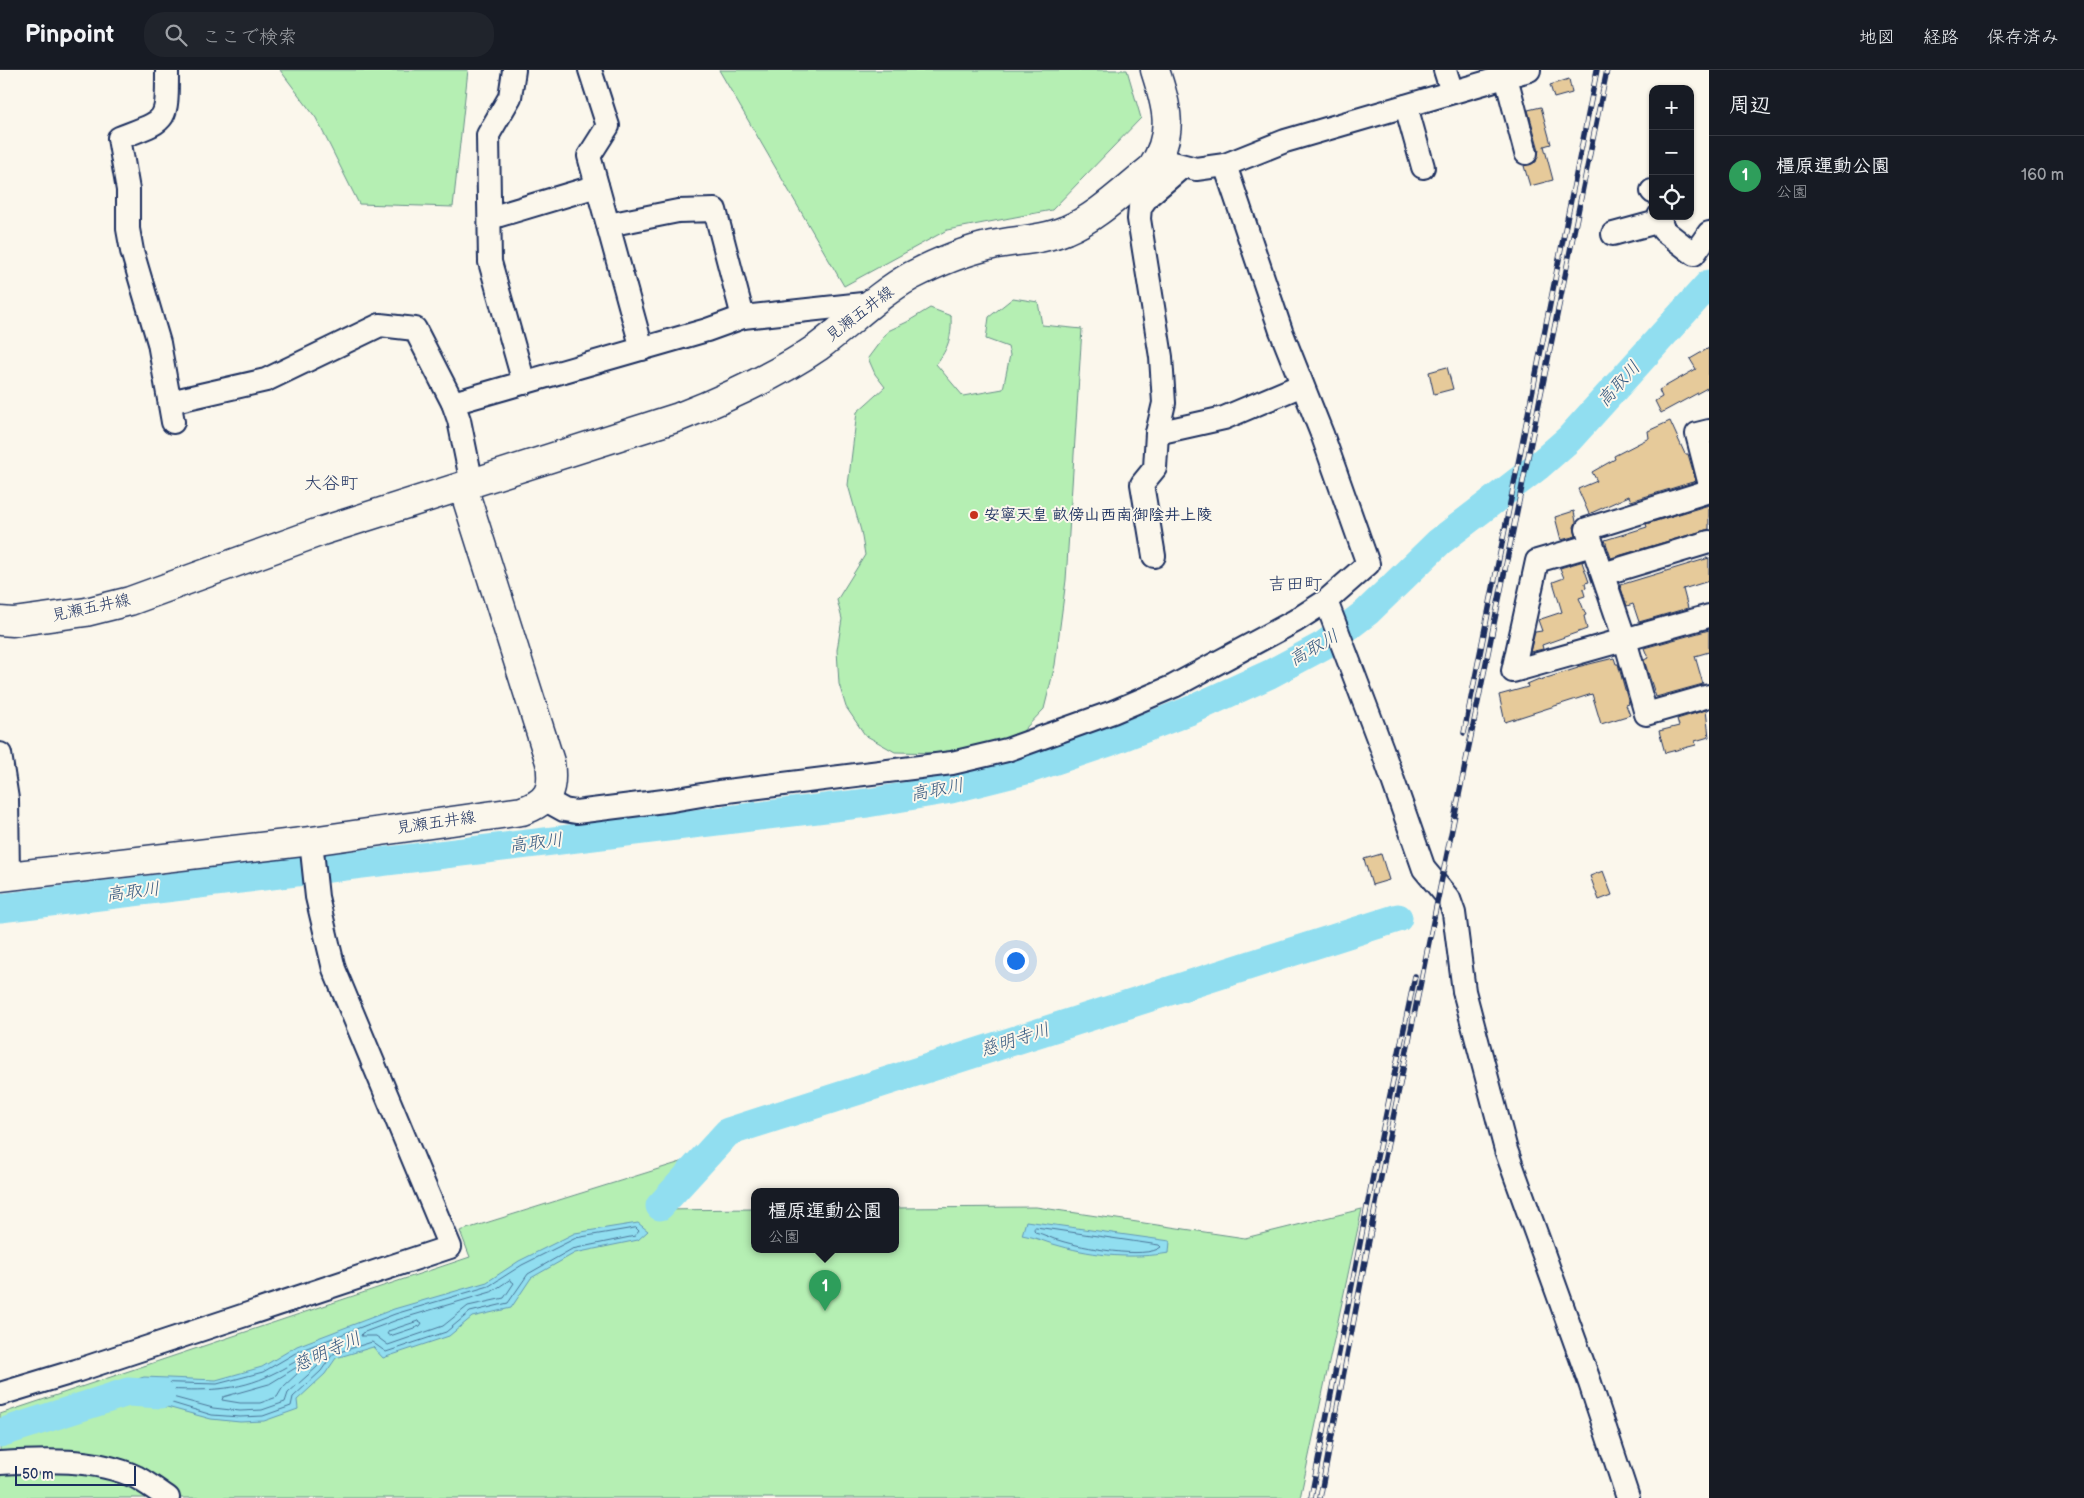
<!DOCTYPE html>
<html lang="ja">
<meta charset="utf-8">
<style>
body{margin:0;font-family:"Balsamiq Sans","Klee One",sans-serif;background:#20242c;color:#f1f3f6}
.controls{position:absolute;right:15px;top:15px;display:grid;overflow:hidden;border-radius:10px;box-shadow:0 1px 4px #0004}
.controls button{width:45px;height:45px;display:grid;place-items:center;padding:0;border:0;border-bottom:1px solid #363941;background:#171b24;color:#f1f3f6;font:25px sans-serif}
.scale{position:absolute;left:15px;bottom:12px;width:121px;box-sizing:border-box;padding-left:5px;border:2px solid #1b2f5e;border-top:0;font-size:14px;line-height:18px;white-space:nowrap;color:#1b2f5e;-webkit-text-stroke:4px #fbf7ec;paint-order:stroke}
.you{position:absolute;left:1015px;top:890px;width:18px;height:18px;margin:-12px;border:4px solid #fff;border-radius:50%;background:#1a73e8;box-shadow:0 0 0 8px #1a73e833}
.badge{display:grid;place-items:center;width:32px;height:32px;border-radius:50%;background:#c8321e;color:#fff;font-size:16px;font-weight:700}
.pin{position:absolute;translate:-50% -41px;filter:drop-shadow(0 1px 2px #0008)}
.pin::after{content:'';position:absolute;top:26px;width:18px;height:15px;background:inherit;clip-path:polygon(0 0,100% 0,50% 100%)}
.popup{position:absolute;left:751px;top:1118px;width:148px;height:65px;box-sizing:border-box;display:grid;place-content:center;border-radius:10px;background:#171b24;filter:drop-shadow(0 1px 4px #0005);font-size:16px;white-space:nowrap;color:#9ea1a6}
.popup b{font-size:19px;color:#f1f3f6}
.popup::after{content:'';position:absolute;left:50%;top:100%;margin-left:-10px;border:10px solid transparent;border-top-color:#171b24}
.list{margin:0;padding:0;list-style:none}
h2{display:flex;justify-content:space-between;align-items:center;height:65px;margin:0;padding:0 20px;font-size:21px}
h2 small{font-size:16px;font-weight:400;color:#9ea1a6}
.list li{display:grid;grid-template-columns:32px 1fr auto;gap:15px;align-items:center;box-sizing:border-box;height:80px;padding:0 20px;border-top:1px solid #363941}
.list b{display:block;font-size:19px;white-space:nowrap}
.list p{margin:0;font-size:16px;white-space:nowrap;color:#9ea1a6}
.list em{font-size:16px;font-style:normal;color:#9ea1a6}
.icon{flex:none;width:28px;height:28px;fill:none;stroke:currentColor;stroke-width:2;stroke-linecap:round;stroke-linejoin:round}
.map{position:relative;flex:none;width:1709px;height:1428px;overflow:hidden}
header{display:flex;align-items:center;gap:30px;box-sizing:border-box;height:70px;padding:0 25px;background:#171b24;border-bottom:1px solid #363941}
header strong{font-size:24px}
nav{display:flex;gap:28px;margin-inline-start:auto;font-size:18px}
.search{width:350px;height:45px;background:#20242c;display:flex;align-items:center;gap:12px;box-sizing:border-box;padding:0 18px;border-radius:20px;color:#9ea1a6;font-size:19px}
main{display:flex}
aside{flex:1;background:#171b24}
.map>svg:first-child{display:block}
</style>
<header>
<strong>Pinpoint</strong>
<div class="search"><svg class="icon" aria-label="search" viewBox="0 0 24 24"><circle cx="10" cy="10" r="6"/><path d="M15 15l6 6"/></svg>ここで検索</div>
<nav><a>地図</a><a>経路</a><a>保存済み</a></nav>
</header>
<main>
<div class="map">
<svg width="1709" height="1428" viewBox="0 0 1709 1428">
<rect width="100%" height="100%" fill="#fbf7ec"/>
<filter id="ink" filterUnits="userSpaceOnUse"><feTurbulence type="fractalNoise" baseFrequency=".02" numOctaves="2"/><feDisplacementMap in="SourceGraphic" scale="10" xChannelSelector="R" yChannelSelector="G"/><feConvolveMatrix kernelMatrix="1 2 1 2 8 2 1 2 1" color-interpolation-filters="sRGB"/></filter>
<g filter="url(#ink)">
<g fill="#b5efb3" stroke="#688f88">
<path d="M 280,0 L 468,0 L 453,137 L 359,134 L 316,48 Z"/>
<path d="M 719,0 L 1127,0 L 1141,48 L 1052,140 L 947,160 L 844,216 Z"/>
<path d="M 1013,228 L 1038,232 L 1042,255 L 1082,259 L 1066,510 L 1055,595 L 1044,639 L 1021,663 L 987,675 L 942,683 L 895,682 L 865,665 L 846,637 L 839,614 L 837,580 L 842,549 L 837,530 L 865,485 L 861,461 L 848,415 L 857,342 L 885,317 L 875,304 L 868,288 L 888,261 L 907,252 L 930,238 L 951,246 C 952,265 949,278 936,294 L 963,326 L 1003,319 L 1010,285 L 1008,277 L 986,269 L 989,247 Z"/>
<path d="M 700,1086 L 649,1137 L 660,1140 L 755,1139 L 755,1180 L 895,1180 L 895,1138 L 1036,1137 L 1245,1168 L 1362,1139 L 1300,1428 L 0,1428 L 0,1344 L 470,1187 L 460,1161 Z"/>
</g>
<g fill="#91def0" stroke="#6298b6">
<path d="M 1026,1151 L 1170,1171 L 1169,1183 C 1133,1189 1095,1186 1060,1176 C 1047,1173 1036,1167 1022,1165 Z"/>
<path d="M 638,1153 L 648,1161 L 638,1170 L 575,1183 L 531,1208 L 511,1238 L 472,1247 L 449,1266 L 383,1288 L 373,1277 L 336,1288 L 325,1304 L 297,1330 L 298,1339 L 264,1351 L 240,1352 L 211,1349 L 167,1337 L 123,1331 L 118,1315 L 144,1307 L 216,1310 L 262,1297 L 297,1276 L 394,1239 L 487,1212 L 519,1191 L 575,1163 Z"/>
</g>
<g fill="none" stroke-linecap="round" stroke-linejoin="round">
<g stroke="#4a7598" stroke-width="1">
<path d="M 1036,1157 L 1159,1175 L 1161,1177 C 1146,1190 1080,1177 1061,1171 C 1052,1169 1044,1164 1035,1162 L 1034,1159 Z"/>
<path d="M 636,1158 L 639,1161 L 635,1166 L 572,1179 L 528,1204 L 508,1233 L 470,1242 L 446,1262 L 386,1282 L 372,1272 L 333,1284 L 321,1301 L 293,1327 L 291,1336 L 263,1346 L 240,1347 L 212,1345 L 169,1332 L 126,1325 L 126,1318 L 145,1312 L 217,1314 L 263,1302 L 299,1281 L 395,1244 L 489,1216 L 522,1195 L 576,1168 Z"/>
<path d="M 510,1210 L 514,1213 L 504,1228 L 468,1236 L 443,1256 L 388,1275 L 376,1266 L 361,1266 L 362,1263 L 397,1250 L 491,1222 Z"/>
<path d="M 419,1251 L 422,1253 L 420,1256 L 390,1266 L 387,1264 L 389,1261 Z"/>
<path d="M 325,1277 L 328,1281 L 317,1297 L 288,1323 L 285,1332 L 262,1340 L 240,1341 L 213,1338 L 154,1322 L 156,1319 C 194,1320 231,1323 266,1307 C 287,1298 304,1285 325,1277 Z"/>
<path d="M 296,1298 L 299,1299 L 299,1302 L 283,1317 L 277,1327 L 260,1333 L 240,1333 L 222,1330 L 223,1327 L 269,1314 Z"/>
</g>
<g stroke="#91def0" stroke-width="29">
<path d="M 0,838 L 867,733 L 951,719 L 1026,700 L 1109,672 L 1189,641 L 1270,604 L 1324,575 L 1367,542 L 1439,472 L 1537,397 L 1569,369 L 1709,214"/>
<path d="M 660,1136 L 728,1062 L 1398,848"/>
<path d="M 0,1363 L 128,1322 L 161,1324"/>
</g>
</g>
<g fill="#e6ca9a" stroke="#1b2f5e">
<path d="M 1569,9 L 1572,23 L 1554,28 L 1550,15 Z"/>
<path d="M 1541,37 L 1551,74 L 1544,76 L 1553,110 L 1530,116 L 1524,96 L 1536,92 L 1539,80 L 1528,40 Z"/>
<path d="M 1709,278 L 1709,321 L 1707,318 L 1661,343 L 1655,331 L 1662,327 L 1659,320 L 1696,299 L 1690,289 Z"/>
<path d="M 1447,297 L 1453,319 L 1434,324 L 1429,302 Z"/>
<path d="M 1670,351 L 1685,384 L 1688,384 L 1696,411 L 1631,431 L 1629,426 L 1589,444 L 1578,419 L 1597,411 L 1592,402 L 1615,389 L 1614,386 L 1649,368 L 1648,361 Z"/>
<path d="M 1709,435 L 1709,459 L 1611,488 L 1605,470 L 1647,457 L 1646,454 Z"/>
<path d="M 1574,441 L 1576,452 L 1574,457 L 1576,466 L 1561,470 L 1555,447 Z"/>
<path d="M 1709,488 L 1709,511 L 1683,519 L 1688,538 L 1639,552 L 1633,534 L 1627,536 L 1620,515 Z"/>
<path d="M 1584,491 L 1582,492 L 1589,512 L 1585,513 L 1586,518 L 1583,519 L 1585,526 L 1579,528 L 1586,545 L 1584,546 L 1587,559 L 1542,575 L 1543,579 L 1530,582 L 1535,562 L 1542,561 L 1538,550 L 1562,542 L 1553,512 L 1564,508 L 1560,498 Z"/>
<path d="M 1709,560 L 1709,582 L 1695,586 L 1703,614 L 1656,627 L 1644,590 L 1648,588 L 1644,578 Z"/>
<path d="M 1614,588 L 1616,594 L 1618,594 L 1629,634 L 1626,635 L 1630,645 L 1601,654 L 1592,624 L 1505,652 L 1499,625 L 1528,617 L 1527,614 L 1539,609 L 1540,610 L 1578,598 L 1577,597 Z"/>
<path d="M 1706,640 L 1709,667 L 1695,671 L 1696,675 L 1665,683 L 1659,661 L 1679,656 L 1677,649 Z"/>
<path d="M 1381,784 L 1389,810 L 1372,815 L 1364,789 Z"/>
<path d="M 1603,801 L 1612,825 L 1599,830 L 1590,806 Z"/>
</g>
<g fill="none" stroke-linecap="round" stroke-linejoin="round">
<defs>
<g id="minor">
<path d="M 167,0 C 167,54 168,49 119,68 L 128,120 L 128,159 L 132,181 L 159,273 L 173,352"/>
<path d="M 514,0 L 510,27 L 488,65 L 490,192 L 524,313"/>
<path d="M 590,0 L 608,56 L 589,86 L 642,279"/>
<path d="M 1445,0 L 1452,22"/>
<path d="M 1506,7 L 1526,83"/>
<path d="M 1406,36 L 1423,97"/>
<path d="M 1169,92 L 1196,99 L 1225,95 L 1285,71 L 1529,0"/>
<path d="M 1652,121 L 1653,122"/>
<path d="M 1659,146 L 1663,160 L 1694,184 L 1709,163"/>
<path d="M 490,148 L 597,116"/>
<path d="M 608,155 L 678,141 L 715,140 L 743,247"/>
<path d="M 1613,164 L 1661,151"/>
<path d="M 170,332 L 266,310 L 380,255 L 415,259 L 453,333 L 459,350 L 472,414"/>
<path d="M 453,333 L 707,260 L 743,247 L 872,233"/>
<path d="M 1709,361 L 1697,364 L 1709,411"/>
<path d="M 1157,363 L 1224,348 L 1302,315"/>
<path d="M 1709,421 L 1587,459 L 1625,570 L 1646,644 L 1709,626"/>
<path d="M 1592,475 L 1537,491 L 1513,601 L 1709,546"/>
<path d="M 1154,486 L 1142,414 L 1155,398 L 1157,363 L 1164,333 L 1161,287 L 1139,149 L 1140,137 L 1148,126 L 1182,97"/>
<path d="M 1603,504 L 1709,472"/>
<path d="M 1326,531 L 1382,679 L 1424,799 L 1449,829 L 1454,843 L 1464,921 L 1506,1080 L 1590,1313 L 1628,1428"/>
<path d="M 0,684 L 7,729 L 8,806"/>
<path d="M 544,729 L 564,740 L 576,742 L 672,730 L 719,722 L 952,693 L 1007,680 L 1113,642 L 1174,616 L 1295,551 L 1326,531 L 1368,494 L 1322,364 L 1281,261 L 1225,95"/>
<path d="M 0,1324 L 76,1301 L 450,1177 L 334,899 L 317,827 L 311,771"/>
<path d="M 0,1393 C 44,1390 95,1388 136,1407 C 147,1413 158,1421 168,1428"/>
</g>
<g id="major">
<path d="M 0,551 L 13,552 L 86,542 L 130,531 L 322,461 L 679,347 C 727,328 776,306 818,277 C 849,254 877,225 911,206 C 936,193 965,181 992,175 C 1017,170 1043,170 1066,160 C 1098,147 1125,119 1152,98 C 1175,63 1167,37 1155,0"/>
<path d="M 0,807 L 311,771 L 522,741 C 549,732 554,720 550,692 L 463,417"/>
</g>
</defs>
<use href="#minor" stroke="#1b2f5e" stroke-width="26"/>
<use href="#major" stroke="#1b2f5e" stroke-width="31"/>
<use href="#minor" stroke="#fbf7ec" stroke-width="22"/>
<use href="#major" stroke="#fbf7ec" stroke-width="28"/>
<defs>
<g id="rail">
<path d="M 1464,663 L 1597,0"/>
<path d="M 1311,1428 L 1373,1106 L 1415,906"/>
<path d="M 1320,1428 L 1381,1107 L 1607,0"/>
</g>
</defs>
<use href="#rail" stroke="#1b2f5e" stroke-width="5.5"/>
<use href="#rail" stroke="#fbf7ec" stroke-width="4" stroke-dasharray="11" stroke-linecap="butt"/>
</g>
</g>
<circle fill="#c8321e" stroke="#fbf7ec" stroke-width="2" cx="974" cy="445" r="5"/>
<g text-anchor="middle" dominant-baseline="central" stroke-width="4" stroke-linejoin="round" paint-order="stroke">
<g font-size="16" fill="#1b2f5e" stroke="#fbf7ec">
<text transform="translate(860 244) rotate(-37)">見瀬五井線</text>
<text transform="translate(91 538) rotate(-12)">見瀬五井線</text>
<text transform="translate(436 753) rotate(-8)">見瀬五井線</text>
</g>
<g font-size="16" font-weight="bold" fill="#1b2f5e" stroke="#fbf7ec" text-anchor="start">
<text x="984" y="445">安寧天皇 畝傍山西南御陰井上陵</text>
</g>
<g font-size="18" font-style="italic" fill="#385b82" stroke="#fbf7ec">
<text transform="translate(1619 314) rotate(-48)">高取川</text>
<text transform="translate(1314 578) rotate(-30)">高取川</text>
<text transform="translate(937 720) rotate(-11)">高取川</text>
<text transform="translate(536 773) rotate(-7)">高取川</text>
<text transform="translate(133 822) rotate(-7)">高取川</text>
<text transform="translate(1015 970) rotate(-18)">慈明寺川</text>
<text transform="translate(327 1282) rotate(-24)">慈明寺川</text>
</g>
<g font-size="18" fill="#1b2f5e" stroke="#fbf7ec">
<text x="331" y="413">大谷町</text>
<text x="1295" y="514">吉田町</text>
</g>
</g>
</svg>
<div class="controls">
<button>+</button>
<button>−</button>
<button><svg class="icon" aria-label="locate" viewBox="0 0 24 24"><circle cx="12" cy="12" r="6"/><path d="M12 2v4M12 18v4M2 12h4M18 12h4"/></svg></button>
</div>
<div class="scale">50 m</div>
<div class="you"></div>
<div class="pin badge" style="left:825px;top:1241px;background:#2e9e5b">1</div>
<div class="popup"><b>橿原運動公園</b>公園</div>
</div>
<aside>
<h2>周辺<small></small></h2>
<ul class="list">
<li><span class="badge" style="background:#2e9e5b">1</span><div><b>橿原運動公園</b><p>公園</p></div><em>160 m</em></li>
</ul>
</aside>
</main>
